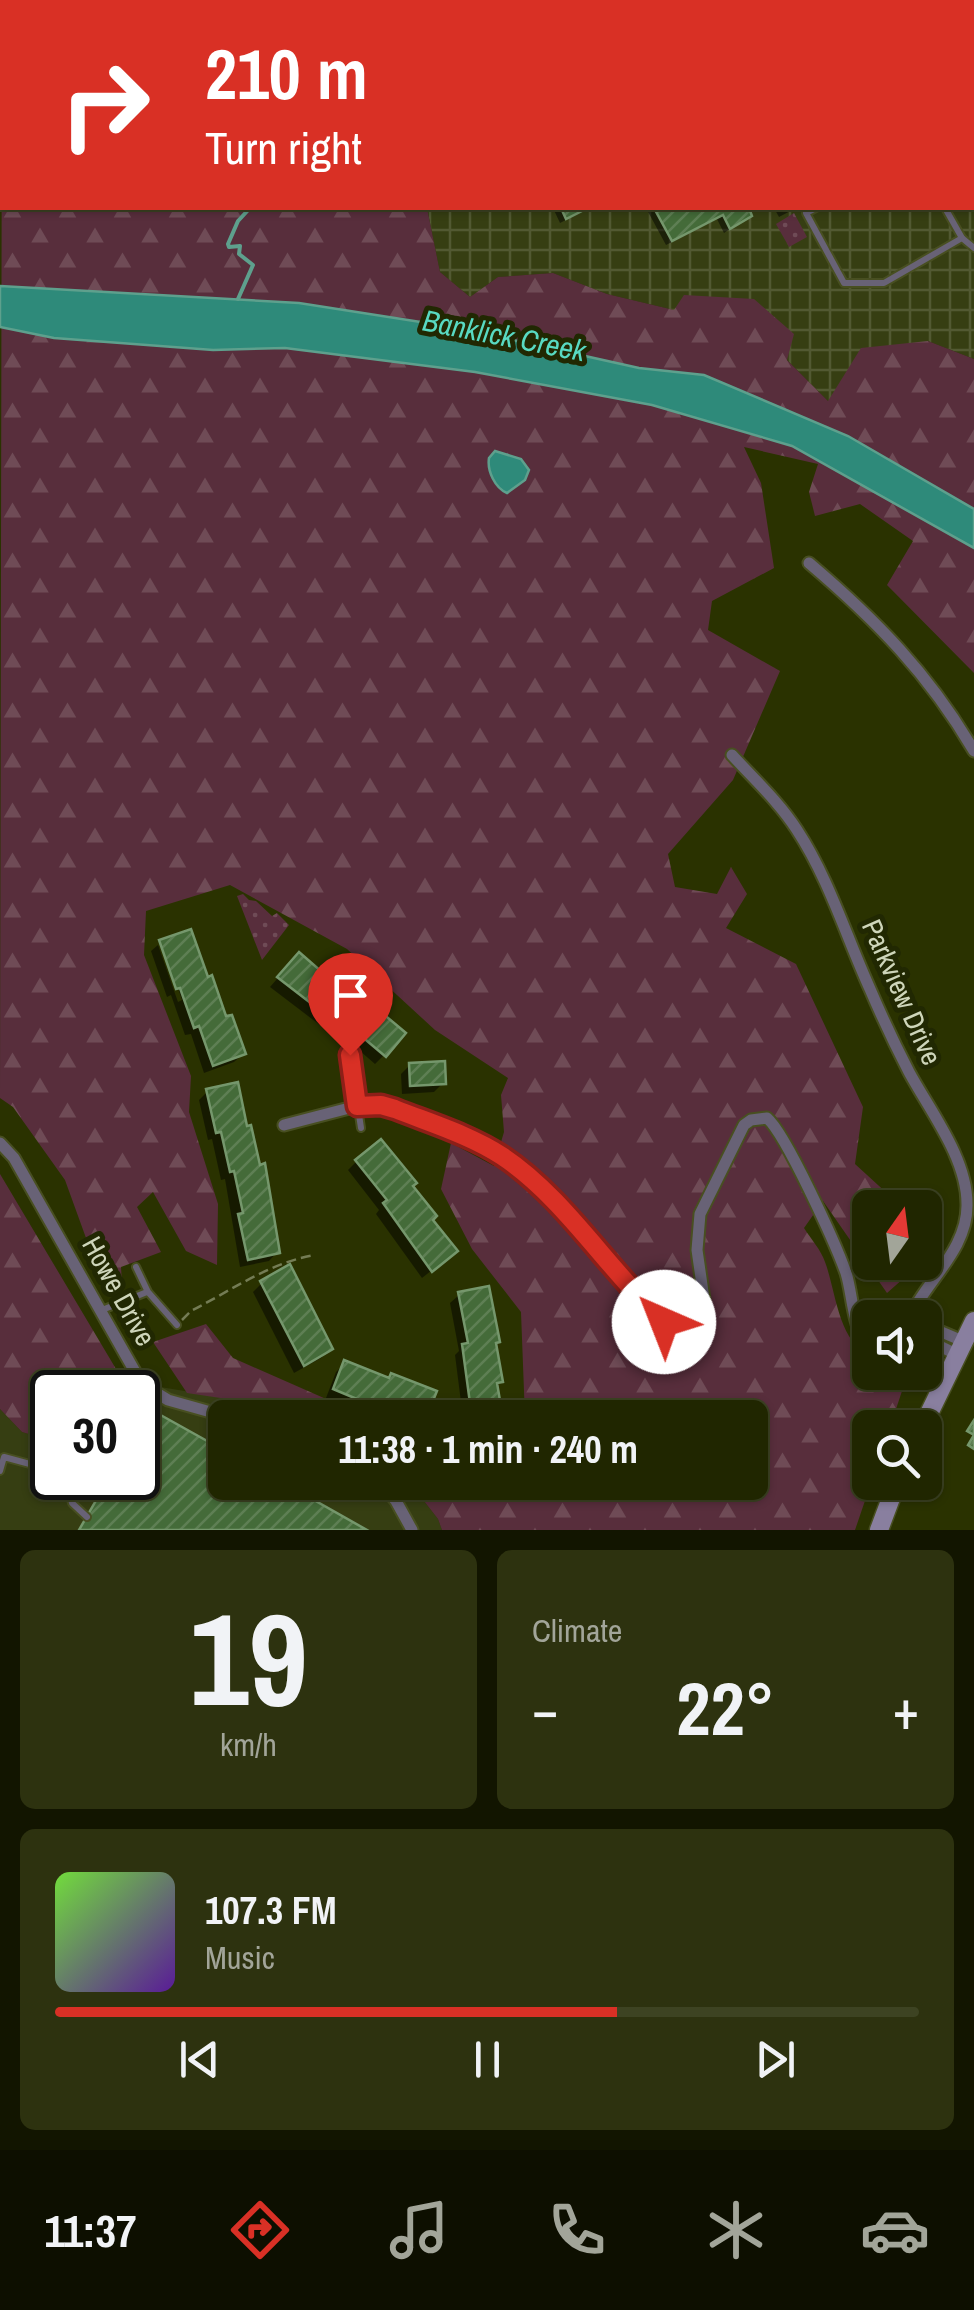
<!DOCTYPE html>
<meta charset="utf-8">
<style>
:root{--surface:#202600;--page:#2d320f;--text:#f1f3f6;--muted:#a2a599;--line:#3d4322;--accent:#d93025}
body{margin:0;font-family:"Archivo Narrow",sans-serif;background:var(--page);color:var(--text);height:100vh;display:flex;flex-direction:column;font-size:38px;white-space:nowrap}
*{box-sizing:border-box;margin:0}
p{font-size:32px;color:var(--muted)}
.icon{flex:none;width:55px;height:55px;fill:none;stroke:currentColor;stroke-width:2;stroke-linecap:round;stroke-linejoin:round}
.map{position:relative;height:1530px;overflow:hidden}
.panel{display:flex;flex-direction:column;gap:20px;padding:20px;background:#121500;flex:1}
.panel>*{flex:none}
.hud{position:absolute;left:0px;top:0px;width:975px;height:210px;box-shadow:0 2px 8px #0004,0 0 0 2px var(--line);background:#d93025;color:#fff;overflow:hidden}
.needle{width:65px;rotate:14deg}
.tools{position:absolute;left:852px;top:1190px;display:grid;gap:20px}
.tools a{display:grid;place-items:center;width:90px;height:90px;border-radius:15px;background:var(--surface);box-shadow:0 2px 8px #0004,0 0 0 2px var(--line);font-size:50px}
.speed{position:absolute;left:30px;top:1370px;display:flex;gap:20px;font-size:50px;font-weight:700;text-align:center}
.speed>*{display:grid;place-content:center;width:130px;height:130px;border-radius:50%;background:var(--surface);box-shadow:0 2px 8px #0004,0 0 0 2px var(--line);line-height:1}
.speed .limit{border:5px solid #111;border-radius:15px;background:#fff;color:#111}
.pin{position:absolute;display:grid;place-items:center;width:85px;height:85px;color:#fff;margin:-102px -42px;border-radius:50% 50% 50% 0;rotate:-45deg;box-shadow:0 0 10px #0007}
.pin .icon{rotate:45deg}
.me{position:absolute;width:110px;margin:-55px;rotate:316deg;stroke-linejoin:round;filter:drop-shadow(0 0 8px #0008)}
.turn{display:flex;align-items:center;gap:35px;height:210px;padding:0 40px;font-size:45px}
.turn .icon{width:130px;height:130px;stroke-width:2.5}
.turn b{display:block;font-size:70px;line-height:85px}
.big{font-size:75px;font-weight:800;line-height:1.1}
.panel .card{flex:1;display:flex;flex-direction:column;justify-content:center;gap:15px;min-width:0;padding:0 35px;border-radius:15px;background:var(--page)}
.panel .dial{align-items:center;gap:0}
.dial b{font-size:130px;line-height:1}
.song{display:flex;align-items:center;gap:30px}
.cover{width:120px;height:120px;border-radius:15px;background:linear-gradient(135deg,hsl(100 70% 55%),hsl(270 70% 35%))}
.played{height:10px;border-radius:5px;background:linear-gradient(90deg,var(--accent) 65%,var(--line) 65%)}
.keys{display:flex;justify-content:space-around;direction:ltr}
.heat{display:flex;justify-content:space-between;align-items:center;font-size:55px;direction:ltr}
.panel .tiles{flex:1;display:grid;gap:20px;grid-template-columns:1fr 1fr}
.card:last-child{grid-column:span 2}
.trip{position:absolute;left:208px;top:1400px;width:560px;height:100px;border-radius:15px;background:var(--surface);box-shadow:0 2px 8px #0004,0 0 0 2px var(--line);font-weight:800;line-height:100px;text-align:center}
.tabs{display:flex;height:160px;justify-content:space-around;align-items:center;background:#0d0f00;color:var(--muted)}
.tabs .icon{width:70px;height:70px}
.tabs .active{color:var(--accent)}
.tabs b{font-size:45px;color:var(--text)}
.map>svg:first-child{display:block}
</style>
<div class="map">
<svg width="974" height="1530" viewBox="0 0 974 1530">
<defs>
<pattern id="industrial-grid" width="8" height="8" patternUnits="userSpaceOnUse" patternTransform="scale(2.5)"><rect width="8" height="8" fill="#363e12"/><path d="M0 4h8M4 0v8" fill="none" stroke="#525932"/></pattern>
<pattern id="forest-firs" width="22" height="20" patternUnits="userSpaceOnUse" patternTransform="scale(2.5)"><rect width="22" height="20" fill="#582e3c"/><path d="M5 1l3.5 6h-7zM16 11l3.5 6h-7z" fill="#6f4b56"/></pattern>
<pattern id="park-dots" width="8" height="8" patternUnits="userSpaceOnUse" patternTransform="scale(2.5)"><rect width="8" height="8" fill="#582e3c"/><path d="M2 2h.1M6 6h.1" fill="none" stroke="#6f4b56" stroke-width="1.8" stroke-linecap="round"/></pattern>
<pattern id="building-hatch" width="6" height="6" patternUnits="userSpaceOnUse" patternTransform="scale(2.5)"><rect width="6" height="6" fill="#446b39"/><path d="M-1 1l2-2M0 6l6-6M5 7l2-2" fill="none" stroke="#5e7f54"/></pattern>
</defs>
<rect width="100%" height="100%" fill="#2a3200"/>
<!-- built -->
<polygon fill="#363e12" points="119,1374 142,1384 301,1410 316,1417 225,1418 225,1482 410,1483 438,1519 442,1530 0,1530 0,1409 22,1432 52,1441 52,1478 138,1478 138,1392 102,1392"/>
<!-- industrial -->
<polygon fill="url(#industrial-grid)" points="230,0 974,0 974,359 928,341 828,401 787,360 674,310 607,294 553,273 498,277 470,297 440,272 427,208 972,208 972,2"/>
<!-- forest -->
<g fill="url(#forest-firs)">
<polygon points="28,0 230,0 231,2 23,2"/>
<path d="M2 12V208H427L440 272 470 297 498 277 553 273 607 294 674 310 684 295 754 299 794 334 787 360 828 401 861 348 928 341 974 359V673L887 585 913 541 860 504 815 516 809 492 818 464 744 447 761 483 774 568 712 601 708 630 780 671 733 780 668 854 675 887 717 894 731 867 747 894 726 928 796 964 863 1107 855 1164 902 1207 870 1208V1262L921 1263 887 1293 823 1201 804 1228C811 1239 821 1250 825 1262 836 1291 838 1342 870 1355V1372L908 1373 890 1427 870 1428 871 1483 855 1530H442L438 1519 410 1483 750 1482V1418L525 1417 521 1312 472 1249 441 1189 451 1143 494 1166 504 1132 501 1095 508 1078 435 1030 347 949 230 885 146 911 144 955 191 1076 189 1112 218 1204 217 1265 186 1251 153 1192 137 1207 161 1252 121 1267 122 1284 102 1282 65 1180 13 1107 0 1098Z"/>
<polygon points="0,1174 119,1374 102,1392 52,1392 52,1441 22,1432 0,1409"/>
<polygon points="206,1324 233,1358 367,1417 316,1417 301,1410 187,1393 153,1342"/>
</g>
<!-- park -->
<g fill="url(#park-dots)">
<polygon points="794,213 807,237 789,247 776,224"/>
<polygon points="243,894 249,900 256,901 272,916 277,913 289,925 262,960 237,896"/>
</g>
<!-- water -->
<g fill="#2e8a7a" stroke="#5ea08d" stroke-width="2.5">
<polygon points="0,286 299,303 459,328 639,368 704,375 848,436 974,509 974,548 792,446 652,405 475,372 285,348 213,350 54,338 0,327"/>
<path d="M495 451 521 459 529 470 525 480 507 493C495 488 487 471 489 458Z"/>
</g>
<!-- shadow -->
<g fill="#0007">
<polygon points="553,208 589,208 560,223"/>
<polygon points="646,208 746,208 749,216 724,233 717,219 666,245"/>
<polygon points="774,208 796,208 779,217"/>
<polygon points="189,932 206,980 210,978 225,1019 230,1018 243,1054 234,1062 204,1073 191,1034 185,1035 171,995 167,997 151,951 158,945 178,1002 182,1000 163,944 159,944"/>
<polygon points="290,964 331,983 384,1055 375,1064 337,1031 333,1035 270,987"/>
<polygon points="410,1065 443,1083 434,1092 402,1094 401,1074"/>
<polygon points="208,1091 245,1129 277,1252 269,1261 240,1267 225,1179 221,1180 212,1139 208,1140 199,1100"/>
<polygon points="356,1162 410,1186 430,1220 446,1259 422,1278 376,1214 379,1210 348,1170"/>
<polygon points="262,1283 330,1349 321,1358 294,1373 253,1292"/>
<polygon points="459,1295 493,1345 500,1381 495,1387 501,1418 463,1418 455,1355 459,1351 450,1303"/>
<polygon points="345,1363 424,1418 387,1418 369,1410 366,1414 326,1398 336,1372"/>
<polygon points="148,1411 225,1454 225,1482 362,1530 79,1530 109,1478 138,1478 138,1426"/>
</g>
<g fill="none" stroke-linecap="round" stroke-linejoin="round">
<!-- stream -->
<polyline stroke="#5ea08d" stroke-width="4" points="238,299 253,265 239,254 240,246 229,247 228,244 238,221 250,208"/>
</g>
<!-- building -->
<g fill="url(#building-hatch)" stroke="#75976c" stroke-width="2.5">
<polygon points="561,208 588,208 566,219"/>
<polygon points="654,208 749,208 752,216 730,229 723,215 672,241"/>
<polygon points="191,929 208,977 212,975 226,1016 232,1015 246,1054 213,1066 199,1026 194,1028 180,988 176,989 159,940"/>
<polygon points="299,952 331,980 334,976 367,1004 369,1002 406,1033 386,1057 347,1024 343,1028 277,977"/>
<polygon points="445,1061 446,1084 410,1086 409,1063"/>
<polygon points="238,1082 247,1126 251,1125 260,1165 265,1163 280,1253 248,1260 238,1214 243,1213 234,1171 230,1172 221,1132 216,1133 206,1089"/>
<polygon points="381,1139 417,1183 413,1186 437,1216 433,1220 458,1251 432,1272 383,1203 387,1200 355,1160"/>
<polygon points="290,1264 333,1349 304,1366 260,1281"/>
<polygon points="489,1286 500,1342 496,1343 503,1382 497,1383 503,1418 472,1418 462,1344 468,1343 458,1292"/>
<polygon points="344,1360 389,1378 391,1373 437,1391 426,1418 417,1418 378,1402 376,1407 333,1389"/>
<polygon points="148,1408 225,1451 225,1482 282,1482 367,1530 79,1530 109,1478 138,1478 138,1426"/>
<polygon points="974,1420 974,1449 968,1445 974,1435 967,1431"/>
</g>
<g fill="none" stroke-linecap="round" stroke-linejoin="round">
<!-- service casing -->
<g stroke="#484f21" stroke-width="10">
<g id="service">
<polyline points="470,0 471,2"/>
<polyline points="699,0 700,2"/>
<polyline points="736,0 737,2"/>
<polyline points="776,0 777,2"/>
<polyline points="821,0 822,2"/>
<polyline points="446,2 452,0"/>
<polyline points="816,208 806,213 844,283 884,283 962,238"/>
<polyline points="945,208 962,238 974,248"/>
<polyline points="350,1055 361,1128"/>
<polyline points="136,1267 148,1292 177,1325"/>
<polyline points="102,1310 147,1292"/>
<polyline points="0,1471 4,1457 52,1470"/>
<polyline points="65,1478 72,1503 87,1517"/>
</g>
</g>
<!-- minor casing -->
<g stroke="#484f21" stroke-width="15">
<g id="minor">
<polyline points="852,2 856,0"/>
<path d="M809 563C876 620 929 674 974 751"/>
<path d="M732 755C754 779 779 802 797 830 829 879 846 936 870 989 882 1017 895 1045 909 1072 930 1111 967 1158 967 1204 968 1249 927 1280 909 1318"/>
<path d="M284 1125 357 1106 381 1105 491 1148 534 1182 642 1302 663 1323 675 1325 692 1320 701 1312 704 1299 697 1250 700 1214 744 1125 751 1120 767 1118C786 1134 836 1245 846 1273 853 1295 852 1330 870 1346"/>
<polyline points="0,1143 14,1158 142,1384 168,1400 232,1418"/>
<polyline points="925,1325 965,1342"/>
<polyline points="925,1339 958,1355"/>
<polyline points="380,1482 396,1501 412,1530"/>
</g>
</g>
<!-- secondary casing -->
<g stroke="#484f21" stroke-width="21">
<g id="secondary">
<polyline points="972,10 974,13"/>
<polyline points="922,1428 974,1321"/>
<polyline points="879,1530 897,1482"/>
</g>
</g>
<!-- path -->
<path stroke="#747c54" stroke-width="2.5" stroke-dasharray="10 5" stroke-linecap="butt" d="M182 1320 191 1311C230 1291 271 1262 315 1255"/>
<!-- service -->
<use href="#service" stroke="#686276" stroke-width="6"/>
<!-- minor -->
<use href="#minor" stroke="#686276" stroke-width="11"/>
<!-- secondary -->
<use href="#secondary" stroke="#897f9f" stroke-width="18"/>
<!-- rail casing -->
<g stroke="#929a76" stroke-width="8">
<g id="rail">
<polyline points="129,2 133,0"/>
<polyline points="155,2 159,0"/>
<polyline points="0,86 2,85"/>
</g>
</g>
<!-- rail -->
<use href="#rail" stroke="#212802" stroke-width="4" stroke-dasharray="11" stroke-linecap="butt"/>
</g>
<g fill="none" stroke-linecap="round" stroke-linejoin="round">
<!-- route casing -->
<g stroke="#8d1f18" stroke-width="25">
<path id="route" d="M350 1055 357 1106 381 1105 395 1109C430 1123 470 1135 502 1156 564 1197 609 1271 664 1322"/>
</g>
<!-- route -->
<use href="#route" stroke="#d93025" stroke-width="18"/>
</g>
<g text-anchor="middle" stroke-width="10" stroke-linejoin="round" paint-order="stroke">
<!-- street labels -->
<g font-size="28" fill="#ced5ba" stroke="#212802">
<text transform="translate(902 992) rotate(66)" y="10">Parkview Drive</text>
<text transform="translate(119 1291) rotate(61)" y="10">Howe Drive</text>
</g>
<!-- water labels -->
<g font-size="30" font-style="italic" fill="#58dac2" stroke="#212802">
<text transform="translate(504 336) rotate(11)" y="10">Banklick Creek</text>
</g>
</g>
</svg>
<div class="tools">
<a><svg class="needle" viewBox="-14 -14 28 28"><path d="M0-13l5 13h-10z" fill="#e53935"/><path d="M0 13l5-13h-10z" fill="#a2a599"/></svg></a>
<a><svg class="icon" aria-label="sound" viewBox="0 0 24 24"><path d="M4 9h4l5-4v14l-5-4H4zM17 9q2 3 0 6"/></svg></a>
<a><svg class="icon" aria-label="search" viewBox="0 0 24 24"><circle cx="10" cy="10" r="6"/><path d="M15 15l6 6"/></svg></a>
</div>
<div class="speed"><div class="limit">30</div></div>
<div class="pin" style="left:350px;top:1055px;background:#d93025"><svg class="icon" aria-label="arrive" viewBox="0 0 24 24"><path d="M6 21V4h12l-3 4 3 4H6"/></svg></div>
<svg class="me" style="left:664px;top:1322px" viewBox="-20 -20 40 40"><circle r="19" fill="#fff"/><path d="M0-13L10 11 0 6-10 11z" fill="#d93025"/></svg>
<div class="trip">11:38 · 1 min · 240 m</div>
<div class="hud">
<div class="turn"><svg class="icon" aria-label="right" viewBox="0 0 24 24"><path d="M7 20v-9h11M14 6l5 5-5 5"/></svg><div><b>210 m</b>Turn right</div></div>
</div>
</div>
<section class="panel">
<div class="tiles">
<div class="card dial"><b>19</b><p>km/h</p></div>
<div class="card"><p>Climate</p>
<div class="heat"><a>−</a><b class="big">22°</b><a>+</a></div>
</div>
<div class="card">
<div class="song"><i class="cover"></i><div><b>107.3 FM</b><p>Music</p></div></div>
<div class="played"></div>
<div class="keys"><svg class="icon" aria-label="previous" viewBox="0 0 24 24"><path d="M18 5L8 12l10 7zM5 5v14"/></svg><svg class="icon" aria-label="pause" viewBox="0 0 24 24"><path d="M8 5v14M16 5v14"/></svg><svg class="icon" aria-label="next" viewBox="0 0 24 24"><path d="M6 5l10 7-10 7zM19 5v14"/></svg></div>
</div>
</div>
</section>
<nav class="tabs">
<b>11:37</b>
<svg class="icon active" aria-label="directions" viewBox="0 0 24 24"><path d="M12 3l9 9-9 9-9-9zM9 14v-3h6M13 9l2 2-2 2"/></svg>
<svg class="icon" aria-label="music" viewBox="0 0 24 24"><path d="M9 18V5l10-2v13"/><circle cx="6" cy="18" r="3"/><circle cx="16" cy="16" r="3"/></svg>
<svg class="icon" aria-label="phone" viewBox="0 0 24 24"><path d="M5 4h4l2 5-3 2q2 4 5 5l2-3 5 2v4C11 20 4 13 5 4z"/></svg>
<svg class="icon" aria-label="climate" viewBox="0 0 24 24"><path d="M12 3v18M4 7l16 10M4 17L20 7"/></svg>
<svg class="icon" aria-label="car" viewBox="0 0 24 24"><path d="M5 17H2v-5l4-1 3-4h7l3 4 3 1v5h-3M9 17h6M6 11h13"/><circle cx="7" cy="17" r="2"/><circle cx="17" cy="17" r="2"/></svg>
</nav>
